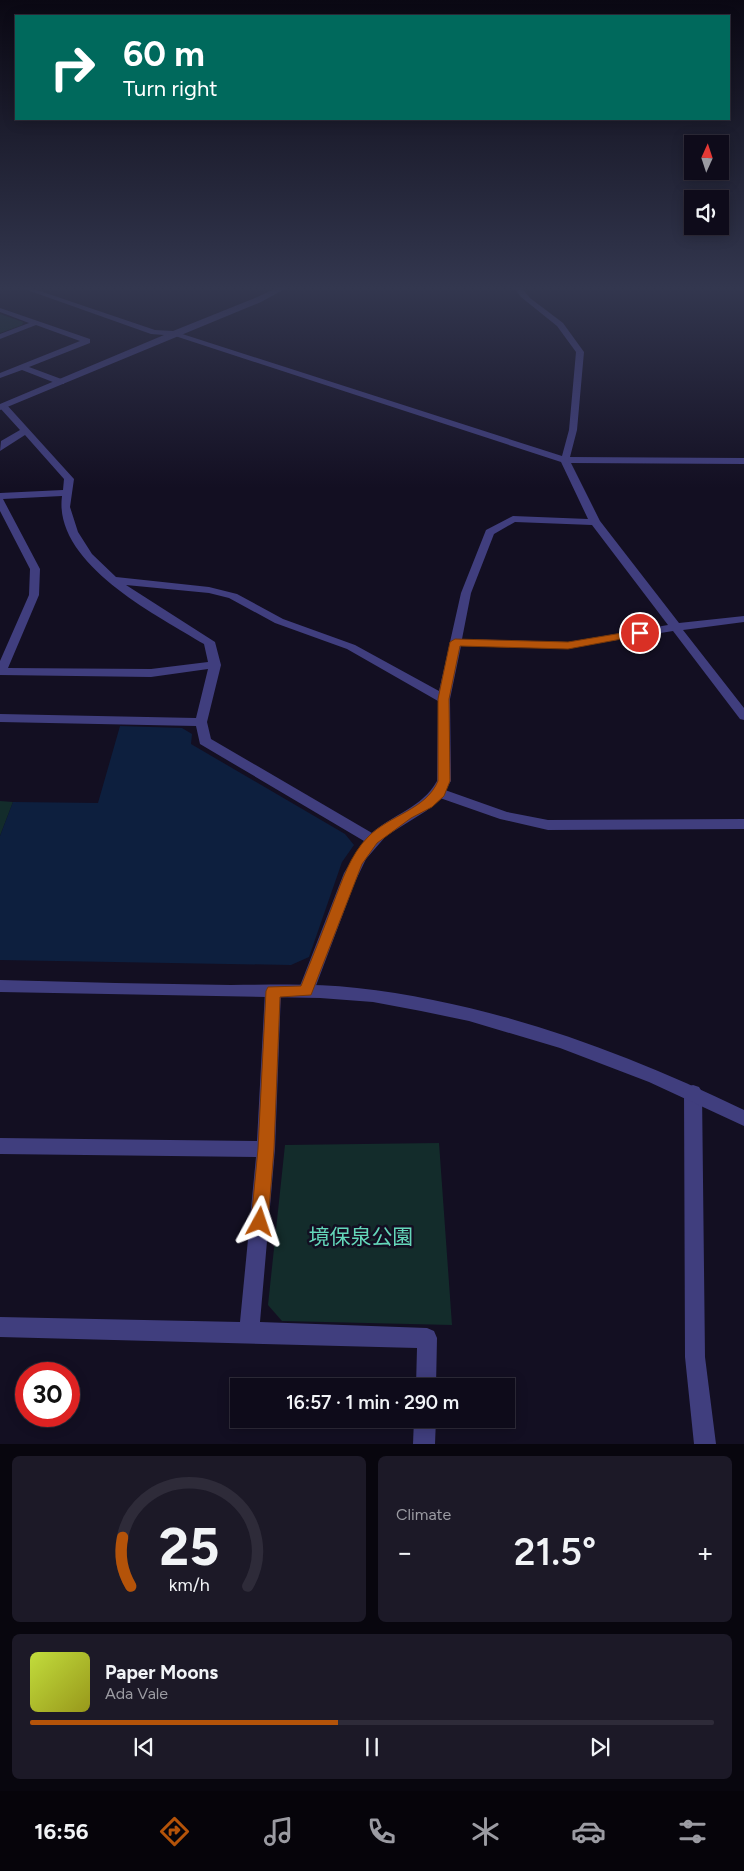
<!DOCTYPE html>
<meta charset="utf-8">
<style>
:root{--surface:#0e0b1a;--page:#1c1927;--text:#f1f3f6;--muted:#9b9ba2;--line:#2e2b39;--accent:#b45309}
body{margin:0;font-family:Figtree,"Noto Sans JP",sans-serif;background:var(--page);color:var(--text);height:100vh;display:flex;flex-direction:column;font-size:19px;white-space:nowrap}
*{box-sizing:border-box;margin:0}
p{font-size:16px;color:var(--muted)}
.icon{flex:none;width:28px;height:28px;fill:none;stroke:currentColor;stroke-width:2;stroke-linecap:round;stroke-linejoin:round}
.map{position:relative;height:1444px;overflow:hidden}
.panel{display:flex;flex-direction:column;gap:12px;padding:12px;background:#08060e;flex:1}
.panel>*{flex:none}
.top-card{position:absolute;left:15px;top:15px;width:715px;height:105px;border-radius:0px;box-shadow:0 2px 12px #0003,0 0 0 1px var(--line);background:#00695c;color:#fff;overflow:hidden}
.needle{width:32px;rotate:3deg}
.buttons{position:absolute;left:684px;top:135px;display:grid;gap:10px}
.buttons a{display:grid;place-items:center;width:45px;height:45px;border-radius:0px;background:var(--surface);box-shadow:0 2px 12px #0003,0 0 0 1px var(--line);font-size:25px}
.speed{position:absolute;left:15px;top:1362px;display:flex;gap:10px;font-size:25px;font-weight:700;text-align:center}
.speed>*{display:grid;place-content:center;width:65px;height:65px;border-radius:50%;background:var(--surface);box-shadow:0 2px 12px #0003,0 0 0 1px var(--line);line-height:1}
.speed .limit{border:8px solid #d22;background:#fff;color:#111}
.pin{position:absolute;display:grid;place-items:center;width:42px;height:42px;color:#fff;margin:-21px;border:2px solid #fff;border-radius:50%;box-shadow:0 1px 5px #0007}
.me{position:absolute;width:55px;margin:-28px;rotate:5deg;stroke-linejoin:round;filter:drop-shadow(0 0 4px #0008)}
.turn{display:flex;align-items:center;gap:18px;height:105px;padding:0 25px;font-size:22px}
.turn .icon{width:65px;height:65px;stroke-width:2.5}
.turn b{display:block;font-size:35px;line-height:42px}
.big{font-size:38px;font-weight:600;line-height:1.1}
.panel .widget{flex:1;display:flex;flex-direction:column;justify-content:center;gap:8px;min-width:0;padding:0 18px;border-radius:8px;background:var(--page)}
.panel .dial{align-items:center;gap:0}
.dial svg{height:130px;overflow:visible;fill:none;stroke:var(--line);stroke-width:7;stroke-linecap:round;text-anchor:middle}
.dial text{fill:var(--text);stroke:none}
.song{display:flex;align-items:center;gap:15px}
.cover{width:60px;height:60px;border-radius:8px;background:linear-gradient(135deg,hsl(70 70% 55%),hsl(60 70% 35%))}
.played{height:5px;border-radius:2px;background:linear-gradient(90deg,var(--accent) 45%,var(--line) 45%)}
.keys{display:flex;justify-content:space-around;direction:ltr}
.heat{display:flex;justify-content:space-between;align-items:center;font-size:28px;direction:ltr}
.panel .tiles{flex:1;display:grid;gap:12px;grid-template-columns:1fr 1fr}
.widget:last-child{grid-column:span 2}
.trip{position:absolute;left:230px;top:1378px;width:285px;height:50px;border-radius:0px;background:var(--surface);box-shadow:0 2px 12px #0003,0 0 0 1px var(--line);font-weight:600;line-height:50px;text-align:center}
.tabs{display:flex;height:80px;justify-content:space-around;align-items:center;background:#06040a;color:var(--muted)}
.tabs .icon{width:35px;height:35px}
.tabs .current{color:var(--accent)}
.tabs b{font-size:22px;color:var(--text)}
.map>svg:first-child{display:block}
</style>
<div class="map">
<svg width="744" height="1444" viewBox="0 0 744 1444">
<rect width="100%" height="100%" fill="#130f22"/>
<!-- green -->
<g fill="#132c2b">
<polygon points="0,314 23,322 22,325 0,333"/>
<polygon points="0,801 13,802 0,836"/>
<polygon points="439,1143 452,1325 282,1321 268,1305 285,1145"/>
</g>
<!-- water -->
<polygon fill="#0d1f3e" points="120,726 182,728 192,734 191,744 345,834 354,845 342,862 309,957 291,965 0,960 0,836 13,802 98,803"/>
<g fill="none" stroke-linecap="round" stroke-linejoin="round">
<!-- minor -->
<g fill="#403e7e" fill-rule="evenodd">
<path d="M513 286H520L530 298 563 323 584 352 577 430 570 457 744 458V464L571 463 600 521 679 623 744 616V622L683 630 744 708V720L740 719 673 631 568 648 461 646 450 699 451 781 445 790 507 812 548 820 744 819V829L548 830 500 819 440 798 426 811 386 836 366 859 355 882 314 991 312 995 306 997 300 995 298 991 344 873 364 841 200 744 196 726 0 722V714L196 718 208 669 151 677 0 675V661L29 595 30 569 0 511V493L63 490 64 479 25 435 0 451 1 441 20 430 0 408V404H6L74 479 70 507 78 532 92 554 116 577 209 587 237 594 283 619 355 645 439 691 461 593 486 530 513 516 588 519 561 462 169 334 176 332 562 456 569 430 576 352 557 326 521 297ZM62 496C53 563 156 615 204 644L208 662 151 669 8 668 39 595 40 569 3 499ZM515 522 592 525 668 625 568 642 462 639 471 593 494 534ZM126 585 209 593 229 598 275 623 347 649 438 701 437 781C422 808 393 814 372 833L211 739 207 722 221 665 215 642Z"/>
<polygon points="0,308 90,339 90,343 29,367 64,380 64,384 58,384 22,370 0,378 0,373 80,341 36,325 0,339 0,334 29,323 0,312"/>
<polygon points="273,985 279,987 281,991 275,1149 260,1322 427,1328 434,1331 437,1338 436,1386 416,1386 417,1348 0,1337 0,1317 240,1322 256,1157 0,1154 0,1138 257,1141 265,991 267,987"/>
<polygon points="693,1085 699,1087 702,1092 705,1357 716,1444 694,1444 685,1357 684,1092 687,1087"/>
<polygon points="414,1419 436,1419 435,1444 413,1444"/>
</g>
<!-- tertiary -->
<g fill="#403e7e" fill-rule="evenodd">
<polygon points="16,286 25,286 155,330 173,331 255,298 281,286 290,286 261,302 0,410 0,404 164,335 151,334"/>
<path d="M0 980C77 982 154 984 231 985 273 985 315 983 357 988 492 1003 622 1051 744 1110V1126L649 1082 560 1048 469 1021 421 1011 373 1002 320 998 0 992Z"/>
</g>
</g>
<!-- sky -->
<linearGradient id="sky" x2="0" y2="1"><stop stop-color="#0a0813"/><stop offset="0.59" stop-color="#33374f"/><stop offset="1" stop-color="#33374f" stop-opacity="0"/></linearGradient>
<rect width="744" height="488" fill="url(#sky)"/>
<!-- route -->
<path fill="#b45309" stroke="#753606" d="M640 630 645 633 643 635 568 649 460 646 449 699 450 781 444 796 432 807 411 818 377 843 362 864 311 995 280 997 274 1149 268 1222 266 1228 260 1230 253 1228 251 1222 258 1149 266 991 268 987 301 986C312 958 323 931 333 904 342 881 350 855 368 837 389 815 426 810 438 781V699L450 642 455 639 568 642Z"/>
<g text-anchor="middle" stroke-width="5" stroke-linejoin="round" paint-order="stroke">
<!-- near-park labels -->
<g font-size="21" fill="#64d7ba" stroke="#130f22">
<text x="361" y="1244">境保泉公園</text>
</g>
</g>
</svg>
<div class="buttons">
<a><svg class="needle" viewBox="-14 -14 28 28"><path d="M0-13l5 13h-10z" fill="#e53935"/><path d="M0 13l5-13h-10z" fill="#9b9ba2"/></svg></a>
<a><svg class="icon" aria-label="sound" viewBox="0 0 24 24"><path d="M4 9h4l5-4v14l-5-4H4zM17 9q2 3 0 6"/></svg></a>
</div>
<div class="speed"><div class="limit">30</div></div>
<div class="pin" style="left:640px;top:633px;background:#d93025"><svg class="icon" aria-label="arrive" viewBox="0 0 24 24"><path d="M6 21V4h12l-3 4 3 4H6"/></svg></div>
<svg class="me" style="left:260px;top:1222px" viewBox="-20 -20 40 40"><path d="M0-17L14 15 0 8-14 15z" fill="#b45309" stroke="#fff" stroke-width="4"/></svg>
<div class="trip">16:57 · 1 min · 290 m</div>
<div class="top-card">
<div class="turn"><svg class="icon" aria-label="right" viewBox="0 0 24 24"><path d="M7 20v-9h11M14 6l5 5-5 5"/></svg><div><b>60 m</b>Turn right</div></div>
</div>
</div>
<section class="panel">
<div class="tiles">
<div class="widget dial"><svg viewBox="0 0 100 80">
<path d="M14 69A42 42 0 1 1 86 69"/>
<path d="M14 69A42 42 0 0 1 9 39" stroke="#b45309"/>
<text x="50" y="56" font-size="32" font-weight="700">25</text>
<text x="50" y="72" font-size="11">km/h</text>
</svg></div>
<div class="widget"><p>Climate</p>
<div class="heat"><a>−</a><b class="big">21.5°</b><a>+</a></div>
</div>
<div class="widget">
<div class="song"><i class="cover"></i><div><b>Paper Moons</b><p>Ada Vale</p></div></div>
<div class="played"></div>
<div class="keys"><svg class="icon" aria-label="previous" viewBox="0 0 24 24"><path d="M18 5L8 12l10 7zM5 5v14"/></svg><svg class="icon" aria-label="pause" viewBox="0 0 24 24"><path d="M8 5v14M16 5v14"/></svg><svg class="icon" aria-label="next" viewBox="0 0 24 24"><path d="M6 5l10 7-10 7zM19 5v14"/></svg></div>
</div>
</div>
</section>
<nav class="tabs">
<b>16:56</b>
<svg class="icon current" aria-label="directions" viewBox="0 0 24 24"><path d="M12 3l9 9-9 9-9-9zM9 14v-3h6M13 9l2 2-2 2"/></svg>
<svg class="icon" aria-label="music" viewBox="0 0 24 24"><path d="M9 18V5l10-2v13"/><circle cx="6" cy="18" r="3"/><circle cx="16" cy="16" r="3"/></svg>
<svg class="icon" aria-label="phone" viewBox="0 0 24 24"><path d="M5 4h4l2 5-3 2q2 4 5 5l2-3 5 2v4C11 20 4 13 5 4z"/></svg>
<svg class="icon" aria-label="climate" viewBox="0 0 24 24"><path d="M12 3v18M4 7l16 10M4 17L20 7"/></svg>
<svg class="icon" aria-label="car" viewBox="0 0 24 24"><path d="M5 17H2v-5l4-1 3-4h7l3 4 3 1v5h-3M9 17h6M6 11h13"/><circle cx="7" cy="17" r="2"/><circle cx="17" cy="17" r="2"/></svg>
<svg class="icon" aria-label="filters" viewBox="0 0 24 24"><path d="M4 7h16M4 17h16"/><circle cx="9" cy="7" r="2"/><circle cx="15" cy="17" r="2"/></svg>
</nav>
